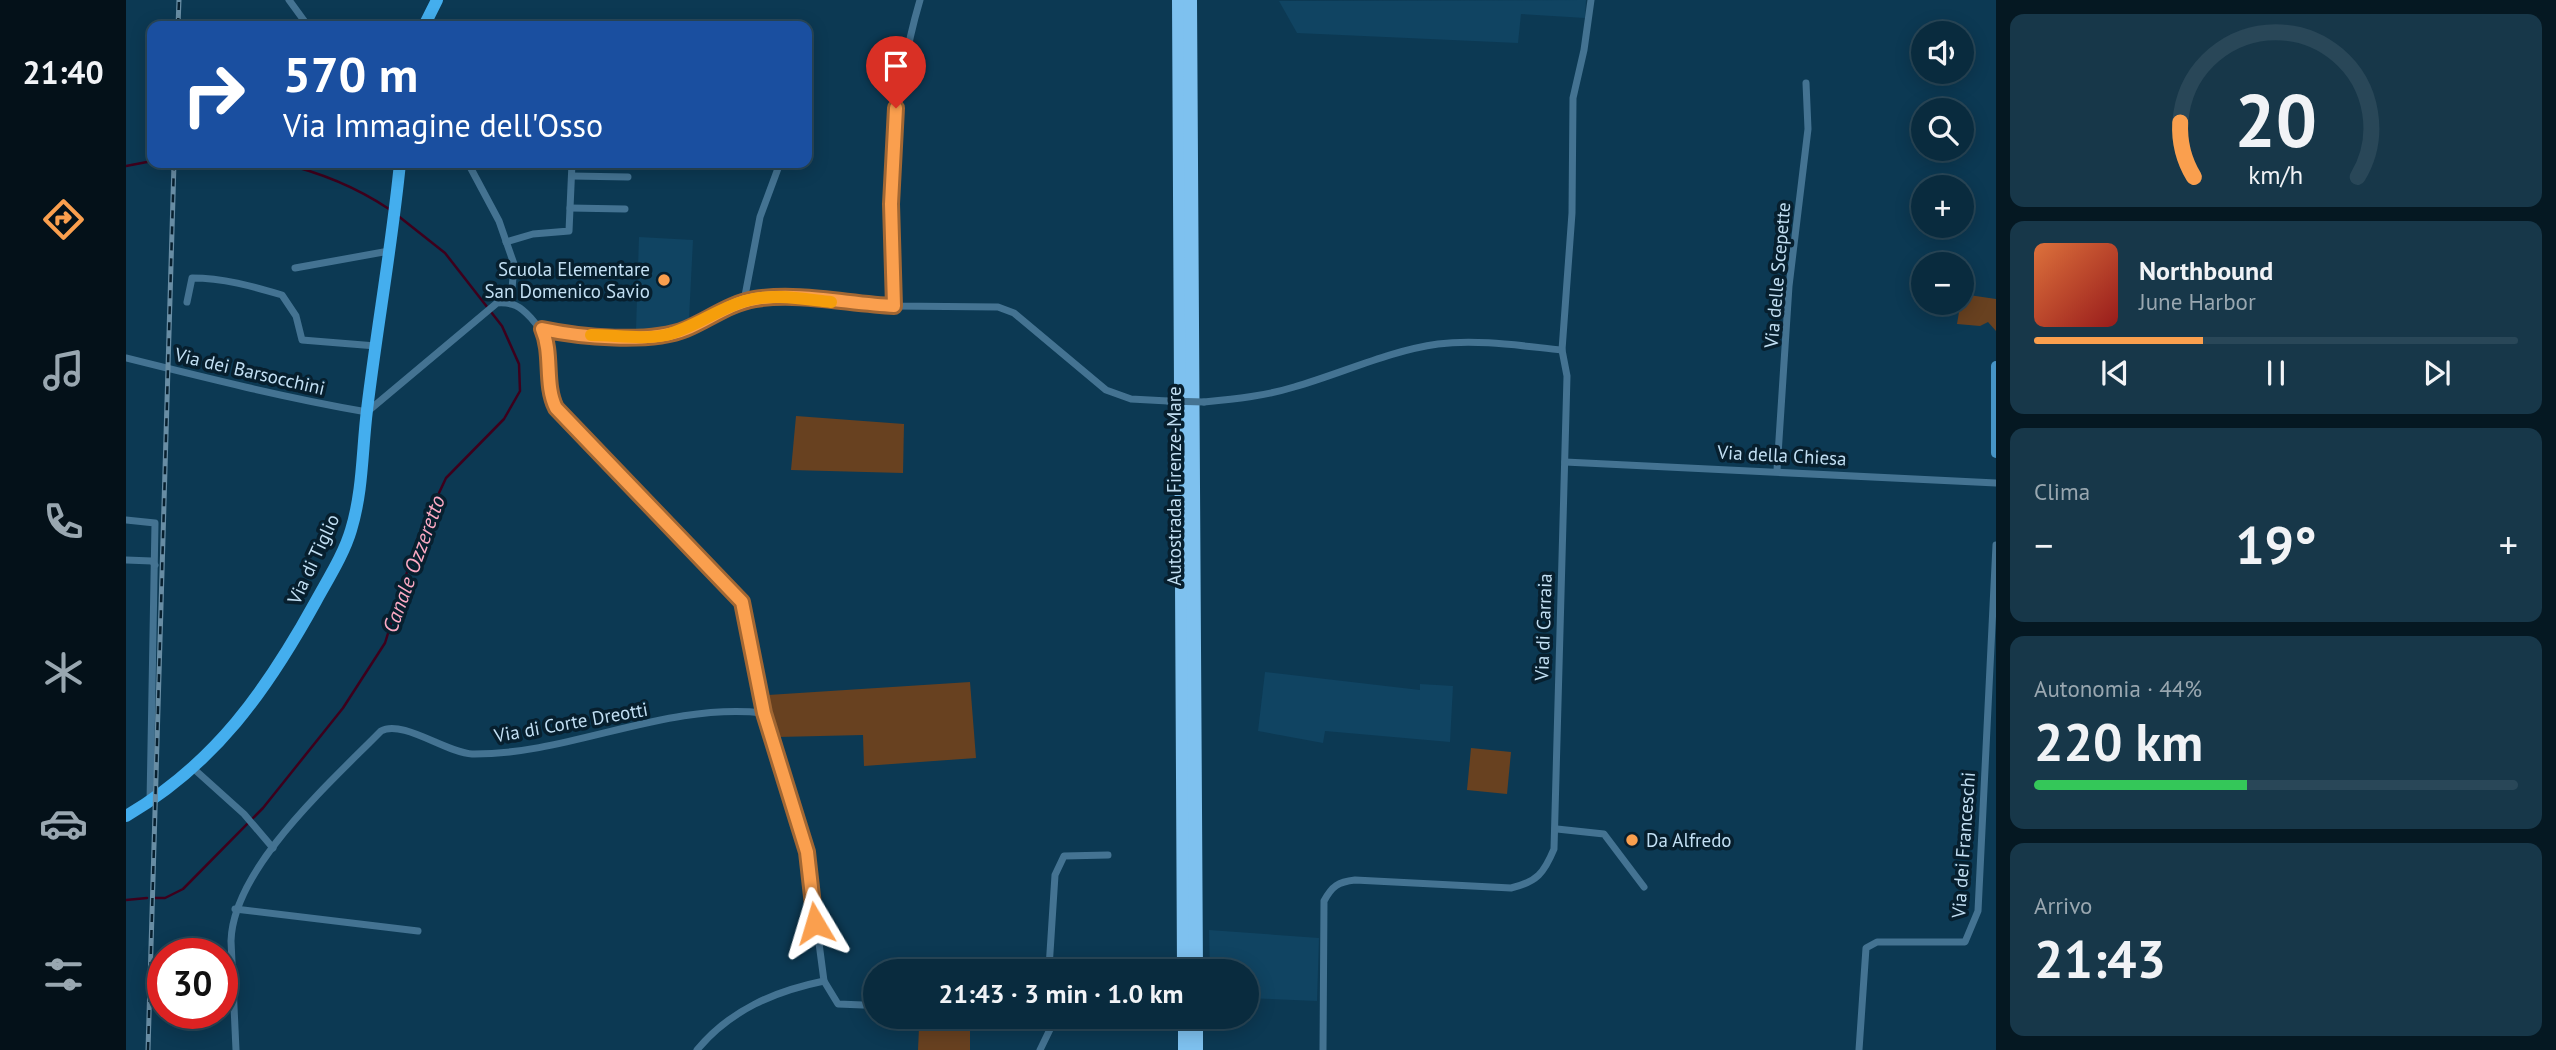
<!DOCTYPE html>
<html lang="it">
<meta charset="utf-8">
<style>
:root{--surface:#092b3e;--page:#173749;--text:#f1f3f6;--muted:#99a7b0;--line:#294758;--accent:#fa9f4e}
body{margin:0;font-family:"PT Sans",sans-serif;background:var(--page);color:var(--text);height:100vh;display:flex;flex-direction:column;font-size:26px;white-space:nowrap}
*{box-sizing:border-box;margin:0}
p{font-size:23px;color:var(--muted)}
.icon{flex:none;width:38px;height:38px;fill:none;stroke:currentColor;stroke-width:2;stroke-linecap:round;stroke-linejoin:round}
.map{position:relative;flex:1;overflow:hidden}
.panel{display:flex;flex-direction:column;gap:14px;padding:14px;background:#051822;width:560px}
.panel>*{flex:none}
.hud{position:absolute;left:21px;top:21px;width:665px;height:147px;border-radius:14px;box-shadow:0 4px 18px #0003,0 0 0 2px var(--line);background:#1a4fa0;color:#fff;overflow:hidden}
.controls{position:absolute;left:1785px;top:21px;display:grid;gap:14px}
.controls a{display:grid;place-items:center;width:63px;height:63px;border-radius:50%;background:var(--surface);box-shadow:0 4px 18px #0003,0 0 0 2px var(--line);font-size:35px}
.speed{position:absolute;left:21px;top:938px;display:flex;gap:14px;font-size:35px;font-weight:700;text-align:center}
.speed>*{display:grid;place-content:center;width:91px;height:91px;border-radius:50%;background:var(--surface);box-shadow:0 4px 18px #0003,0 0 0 2px var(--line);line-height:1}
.speed .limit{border:10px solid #d22;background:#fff;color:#111}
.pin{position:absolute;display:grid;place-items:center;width:60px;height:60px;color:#fff;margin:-72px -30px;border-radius:50% 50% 50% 0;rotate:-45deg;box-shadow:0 0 7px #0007}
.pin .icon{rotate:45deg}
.me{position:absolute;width:77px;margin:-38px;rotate:353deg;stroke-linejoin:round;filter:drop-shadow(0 0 5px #0008)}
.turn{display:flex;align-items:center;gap:24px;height:147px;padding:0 21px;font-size:32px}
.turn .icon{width:91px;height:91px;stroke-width:2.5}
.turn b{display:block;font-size:49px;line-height:60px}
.big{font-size:52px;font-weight:700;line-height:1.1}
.panel .tile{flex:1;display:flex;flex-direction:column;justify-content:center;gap:10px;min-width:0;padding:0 24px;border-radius:14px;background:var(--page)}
.panel .dial{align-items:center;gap:0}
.dial svg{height:182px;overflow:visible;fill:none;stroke:var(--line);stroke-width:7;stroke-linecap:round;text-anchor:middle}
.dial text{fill:var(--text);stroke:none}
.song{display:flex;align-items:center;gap:21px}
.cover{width:84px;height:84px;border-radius:10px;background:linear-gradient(135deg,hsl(20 70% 55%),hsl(0 70% 35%))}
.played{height:7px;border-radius:4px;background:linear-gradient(90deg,var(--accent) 35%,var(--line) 35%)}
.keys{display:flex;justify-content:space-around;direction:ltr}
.heat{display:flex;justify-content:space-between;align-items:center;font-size:38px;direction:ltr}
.charge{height:10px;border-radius:5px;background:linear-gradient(90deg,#34c759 44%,var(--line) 0)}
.trip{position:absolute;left:737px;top:959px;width:396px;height:70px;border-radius:35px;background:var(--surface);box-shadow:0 4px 18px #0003,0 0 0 2px var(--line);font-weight:700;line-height:70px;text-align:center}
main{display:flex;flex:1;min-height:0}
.tab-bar{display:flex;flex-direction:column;width:126px;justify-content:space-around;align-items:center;background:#041119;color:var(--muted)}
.tab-bar .icon{width:49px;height:49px}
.tab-bar .selected{color:var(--accent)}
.tab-bar b{font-size:32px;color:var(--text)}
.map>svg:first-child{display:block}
</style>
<main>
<nav class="tab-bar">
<b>21:40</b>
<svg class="icon selected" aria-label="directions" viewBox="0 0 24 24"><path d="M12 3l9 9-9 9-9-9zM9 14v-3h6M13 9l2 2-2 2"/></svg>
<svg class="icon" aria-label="music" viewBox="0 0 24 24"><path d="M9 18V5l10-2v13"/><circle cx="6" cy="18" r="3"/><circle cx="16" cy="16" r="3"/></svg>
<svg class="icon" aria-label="phone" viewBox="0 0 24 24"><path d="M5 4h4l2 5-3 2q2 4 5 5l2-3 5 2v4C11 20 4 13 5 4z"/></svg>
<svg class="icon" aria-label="climate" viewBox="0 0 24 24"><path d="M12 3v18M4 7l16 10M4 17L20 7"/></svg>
<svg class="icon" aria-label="car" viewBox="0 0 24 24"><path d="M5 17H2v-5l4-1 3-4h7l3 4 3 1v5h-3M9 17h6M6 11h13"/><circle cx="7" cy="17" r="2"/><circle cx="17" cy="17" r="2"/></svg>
<svg class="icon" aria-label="filters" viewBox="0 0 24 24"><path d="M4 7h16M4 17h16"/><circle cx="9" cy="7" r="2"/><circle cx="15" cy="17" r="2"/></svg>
</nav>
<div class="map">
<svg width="1870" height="1050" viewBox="0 0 1870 1050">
<rect width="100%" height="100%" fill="#0c3953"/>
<!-- built -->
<g fill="#104462">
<polygon points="1460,0 1459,18 1395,14 1392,43 1171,33 1153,1"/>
<polygon points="513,237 567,240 563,319 538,327 510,330"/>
<polygon points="1139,672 1294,690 1294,684 1327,686 1324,742 1199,731 1197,743 1132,731"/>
<polygon points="1083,930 1193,938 1191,1001 1120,998 1120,971 1084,971"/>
</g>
<!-- green -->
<g fill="#684120">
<polygon points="1836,294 1870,299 1870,331 1862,322 1854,326 1831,324"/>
<polygon points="670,416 778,424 777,473 665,470"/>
<polygon points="844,682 850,758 738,766 737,735 652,737 642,695"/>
<polygon points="1345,748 1385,752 1381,794 1341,790"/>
<polygon points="793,1028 844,1030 844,1050 792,1050"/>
</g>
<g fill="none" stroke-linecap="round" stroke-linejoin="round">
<!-- stream -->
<g stroke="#3d001c" stroke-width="2.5">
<path d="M154 163C193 172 230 187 263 209"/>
<polyline points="0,166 26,161"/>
<polyline points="28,898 39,898 57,889 137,808 217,708 259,643 291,540 320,478 378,419 394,391 393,364 376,326 319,253 271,215"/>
<polyline points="0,900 21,898"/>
</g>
<!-- street -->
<g stroke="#447392" stroke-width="7">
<polyline points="163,0 182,26"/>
<polyline points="342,163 373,221 388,264 385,302"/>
<polyline points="446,176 502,177"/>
<polyline points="444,208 499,209"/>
<polyline points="380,242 407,234 443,231 446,163"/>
<polyline points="169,268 263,251"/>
<polyline points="618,301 634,217 654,163"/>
<path d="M61 302 66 278C97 278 126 286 156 295L170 316 176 340 250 346"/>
<path d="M768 306C765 199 763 105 794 0"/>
<polyline points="416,329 438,334 535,336 559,329 618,301 648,297 768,306 872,307 888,313 980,390 1005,399 1042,401"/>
<path d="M0 358C80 378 160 398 241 412L371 303C387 302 394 306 405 318 433 348 413 378 430 408L616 602 637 713 681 852 698 981 712 1004 737 1005 749 1001"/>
<path d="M1078 402C1109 399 1139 396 1168 387 1217 373 1262 351 1312 344 1352 339 1396 346 1436 350"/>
<polyline points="1439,462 1870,483"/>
<polyline points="1651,470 1663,286 1682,129 1680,83"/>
<polyline points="0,520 29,523 24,802"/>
<polyline points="0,560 26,561 29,565"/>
<polyline points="68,769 118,814 147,848"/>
<polyline points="1431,829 1478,834 1518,887"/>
<polyline points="109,909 292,931"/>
<polyline points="923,968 929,875 938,856 982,855"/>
<polyline points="817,971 915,967 927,971"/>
<path d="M110 1050 105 941C107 868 205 782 255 731 276 719 321 753 346 754 444 755 539 702 637 713"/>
<path d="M571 1050C604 1010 649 991 698 981"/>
<polyline points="914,1050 930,1017"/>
<path d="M1197 1050 1198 901C1206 886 1212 882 1229 880L1385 888C1411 882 1418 873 1428 849L1441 376 1436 350 1446 213 1447 98 1458 50 1465 0"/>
<polyline points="1733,1050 1740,948 1751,942 1839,942 1852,911 1870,545"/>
</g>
<!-- secondary -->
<polyline stroke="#4694c6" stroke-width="10" points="1870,366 1870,453"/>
<!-- primary -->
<g stroke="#44aeee" stroke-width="12">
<polyline points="298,26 311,0"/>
<path d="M0 816C89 764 141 690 190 601 202 579 218 554 225 530 237 491 236 450 241 410 251 327 266 245 274 163"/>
</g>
<!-- highway -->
<g stroke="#7ec1ef" stroke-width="14">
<polyline points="1053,0 1058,971"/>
<polyline points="1064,0 1070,971"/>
<polyline points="1059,1017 1059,1050"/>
<polyline points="1070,1017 1070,1050"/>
</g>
<!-- rail casing -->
<g stroke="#688da4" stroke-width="5">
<g id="rail">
<polyline points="52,26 53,0"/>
<polyline points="22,1050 48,163"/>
</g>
</g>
<!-- rail -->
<use href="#rail" stroke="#071f2e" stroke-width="2.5" stroke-dasharray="8" stroke-linecap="butt"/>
<!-- street-bridge -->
<polyline stroke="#447392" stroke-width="7" points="1042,401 1078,402"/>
</g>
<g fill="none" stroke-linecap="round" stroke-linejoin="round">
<!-- route casing -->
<g stroke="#a26733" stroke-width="18">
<path id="route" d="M689 923 681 852 638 713 616 602 430 408C418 384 427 354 416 329 453 337 524 344 560 329 582 320 604 303 629 299 673 292 723 304 768 306L765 204 770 108"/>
</g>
<!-- route -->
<use href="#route" stroke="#fa9f4e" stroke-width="12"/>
<!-- slow -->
<path stroke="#f59e0b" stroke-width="12" d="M465 335C489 335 516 340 540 335 568 328 591 309 619 301 646 293 677 299 705 302"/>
</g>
<!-- markers -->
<g fill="#fa9f4e" stroke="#071f2e" stroke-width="2.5">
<circle cx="538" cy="280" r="7"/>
<circle cx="1506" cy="840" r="7"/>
</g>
<g text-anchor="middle" stroke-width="7" stroke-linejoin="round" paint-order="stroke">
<!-- poi labels -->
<g font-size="19" fill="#c2dff3" stroke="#071f2e" text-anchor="end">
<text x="524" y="276">Scuola Elementare<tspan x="524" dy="22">San Domenico Savio</tspan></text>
<text x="1520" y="847" text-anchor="start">Da Alfredo</text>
</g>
<!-- street labels -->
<g font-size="19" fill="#c2dff3" stroke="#071f2e">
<text transform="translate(1651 275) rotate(-85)" y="7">Via delle Scepette</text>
<text transform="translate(124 371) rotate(13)" y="7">Via dei Barsocchini</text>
<text transform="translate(1656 455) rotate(3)" y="7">Via della Chiesa</text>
<text transform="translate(1048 486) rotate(-90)" y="7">Autostrada Firenze-Mare</text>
<text transform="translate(187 559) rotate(-65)" y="7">Via di Tiglio</text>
<text transform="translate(1417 627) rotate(-88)" y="7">Via di Carraia</text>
<text transform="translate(445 722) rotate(-10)" y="7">Via di Corte Dreotti</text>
<text transform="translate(1837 845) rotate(-86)" y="7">Via dei Franceschi</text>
</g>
<!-- water labels -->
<g font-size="21" font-style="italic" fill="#fdaac4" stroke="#071f2e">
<text transform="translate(288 564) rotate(-70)" y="7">Canale Ozzeretto</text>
</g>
</g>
</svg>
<div class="controls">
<a><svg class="icon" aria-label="sound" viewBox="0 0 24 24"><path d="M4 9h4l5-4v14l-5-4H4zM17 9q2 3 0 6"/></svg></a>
<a><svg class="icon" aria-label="search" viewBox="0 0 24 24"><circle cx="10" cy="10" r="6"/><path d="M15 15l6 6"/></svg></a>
<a>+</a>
<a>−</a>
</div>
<div class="speed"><div class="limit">30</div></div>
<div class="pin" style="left:770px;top:108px;background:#d93025"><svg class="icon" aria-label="arrive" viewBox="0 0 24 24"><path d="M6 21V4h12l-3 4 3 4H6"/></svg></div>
<svg class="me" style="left:689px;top:923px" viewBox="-20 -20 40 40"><path d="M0-17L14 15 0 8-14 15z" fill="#fa9f4e" stroke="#fff" stroke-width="4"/></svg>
<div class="trip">21:43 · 3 min · 1.0 km</div>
<div class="hud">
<div class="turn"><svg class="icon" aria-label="right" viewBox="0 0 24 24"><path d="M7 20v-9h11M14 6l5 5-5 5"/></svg><div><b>570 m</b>Via Immagine dell'Osso</div></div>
</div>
</div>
<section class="panel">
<div class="tile dial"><svg viewBox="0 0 100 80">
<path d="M14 69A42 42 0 1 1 86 69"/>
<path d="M14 69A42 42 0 0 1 8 45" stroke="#fa9f4e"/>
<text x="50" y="56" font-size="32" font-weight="700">20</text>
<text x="50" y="72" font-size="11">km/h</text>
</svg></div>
<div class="tile">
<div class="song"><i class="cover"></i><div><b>Northbound</b><p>June Harbor</p></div></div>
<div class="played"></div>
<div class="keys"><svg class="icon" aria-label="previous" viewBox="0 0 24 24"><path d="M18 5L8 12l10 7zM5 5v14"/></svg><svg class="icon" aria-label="pause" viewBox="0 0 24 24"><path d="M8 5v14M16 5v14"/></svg><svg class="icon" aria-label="next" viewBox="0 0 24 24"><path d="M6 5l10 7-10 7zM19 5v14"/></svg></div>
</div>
<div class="tile"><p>Clima</p>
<div class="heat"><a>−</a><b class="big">19°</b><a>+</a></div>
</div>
<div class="tile"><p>Autonomia · 44%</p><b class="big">220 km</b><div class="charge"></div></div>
<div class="tile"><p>Arrivo</p><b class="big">21:43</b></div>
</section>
</main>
